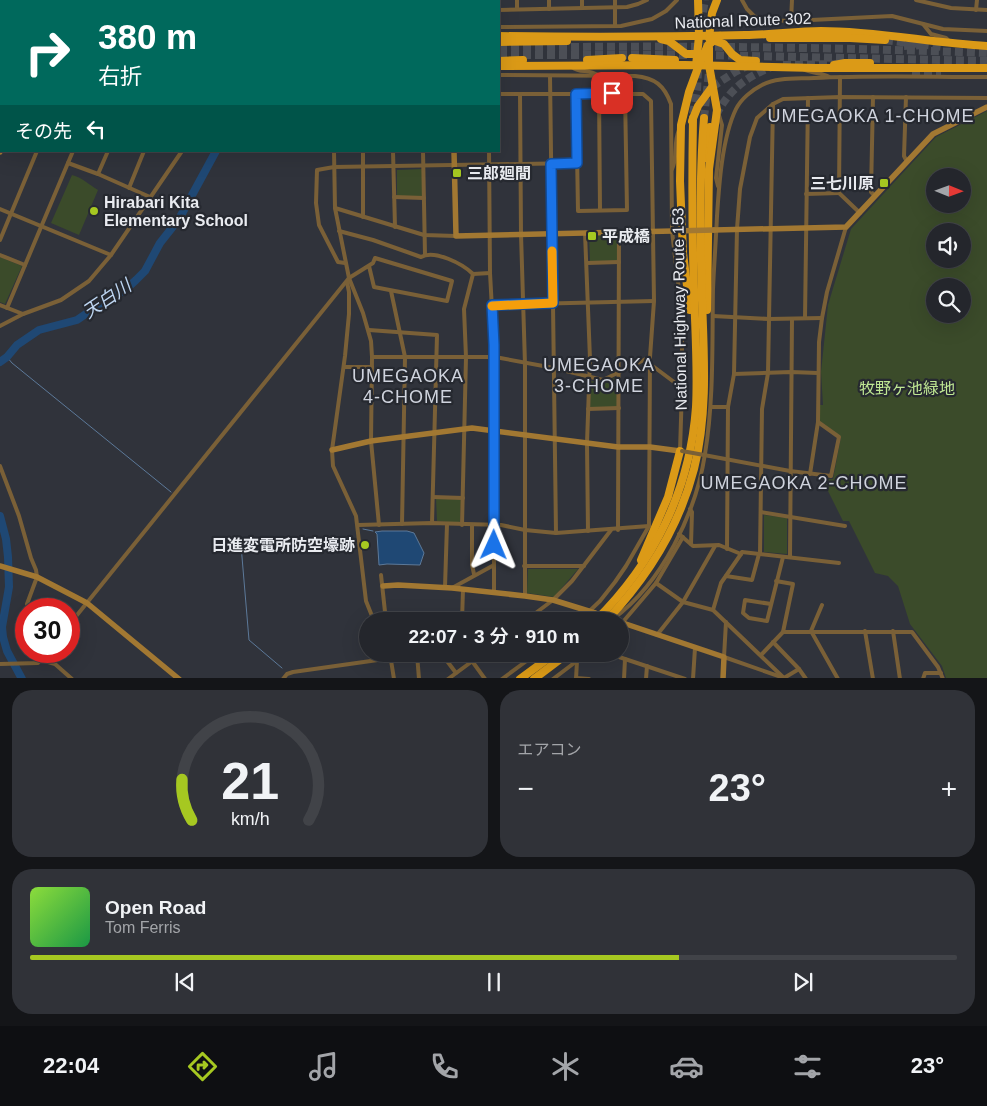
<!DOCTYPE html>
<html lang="ja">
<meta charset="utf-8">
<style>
:root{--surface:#24262c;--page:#303238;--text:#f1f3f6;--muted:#a3a5a9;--line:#414348;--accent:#a6c821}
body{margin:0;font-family:Helvetica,"Noto Sans JP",sans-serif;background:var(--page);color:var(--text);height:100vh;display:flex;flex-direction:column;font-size:19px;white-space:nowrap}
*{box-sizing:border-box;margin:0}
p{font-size:16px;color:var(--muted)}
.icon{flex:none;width:28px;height:28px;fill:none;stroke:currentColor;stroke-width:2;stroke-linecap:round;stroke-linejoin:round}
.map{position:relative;height:678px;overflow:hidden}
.sheet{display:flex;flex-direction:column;gap:12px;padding:12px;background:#141518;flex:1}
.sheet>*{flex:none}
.top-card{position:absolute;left:0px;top:0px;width:500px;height:152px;box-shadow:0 5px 20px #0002,0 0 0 1px var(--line);background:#00695c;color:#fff;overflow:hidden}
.needle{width:32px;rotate:91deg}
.buttons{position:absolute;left:926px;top:168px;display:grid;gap:10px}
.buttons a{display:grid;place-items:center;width:45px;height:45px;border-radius:50%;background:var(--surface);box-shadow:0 5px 20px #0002,0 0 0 1px var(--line);font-size:25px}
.speed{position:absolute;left:15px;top:598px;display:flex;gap:10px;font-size:25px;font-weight:700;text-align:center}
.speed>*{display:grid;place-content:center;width:65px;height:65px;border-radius:50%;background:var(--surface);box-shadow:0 5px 20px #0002,0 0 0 1px var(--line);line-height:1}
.speed .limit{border:8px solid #d22;background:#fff;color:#111}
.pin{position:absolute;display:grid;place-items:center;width:42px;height:42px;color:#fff;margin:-21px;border-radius:10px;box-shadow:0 2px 8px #0006}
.me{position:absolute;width:55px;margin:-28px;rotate:1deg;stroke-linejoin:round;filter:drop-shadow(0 0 4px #0008)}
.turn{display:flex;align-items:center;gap:18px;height:105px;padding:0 15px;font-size:22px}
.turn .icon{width:65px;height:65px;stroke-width:2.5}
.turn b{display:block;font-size:35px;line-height:42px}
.then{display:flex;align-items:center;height:48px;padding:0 15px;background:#0003;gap:10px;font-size:19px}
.big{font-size:38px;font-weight:600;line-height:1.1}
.sheet .tile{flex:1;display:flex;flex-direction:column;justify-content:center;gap:8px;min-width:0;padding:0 18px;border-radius:20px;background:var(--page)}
.sheet .dial{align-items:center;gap:0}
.dial svg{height:130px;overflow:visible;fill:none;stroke:var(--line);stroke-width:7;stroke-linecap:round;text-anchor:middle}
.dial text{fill:var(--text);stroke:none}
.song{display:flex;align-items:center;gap:15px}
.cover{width:60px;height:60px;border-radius:8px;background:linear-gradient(135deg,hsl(90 70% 55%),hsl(140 70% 35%))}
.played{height:5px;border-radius:2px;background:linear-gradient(90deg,var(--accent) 70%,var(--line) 70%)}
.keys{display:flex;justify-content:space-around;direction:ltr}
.heat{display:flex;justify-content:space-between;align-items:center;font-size:28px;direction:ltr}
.sheet .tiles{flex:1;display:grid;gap:12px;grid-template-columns:1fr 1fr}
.tile:last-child{grid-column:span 2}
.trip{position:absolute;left:359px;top:612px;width:270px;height:50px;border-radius:25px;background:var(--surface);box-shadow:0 5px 20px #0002,0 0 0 1px var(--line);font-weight:600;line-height:50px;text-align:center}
.dock{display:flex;height:80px;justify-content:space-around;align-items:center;background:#0e0f12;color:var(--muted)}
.dock .icon{width:35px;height:35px}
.dock .current{color:var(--accent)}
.dock b{font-size:22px;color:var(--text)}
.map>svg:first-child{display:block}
</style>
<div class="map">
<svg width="987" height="679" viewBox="0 0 987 679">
<rect width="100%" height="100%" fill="#30333b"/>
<!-- green -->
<g fill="#3b4b2a" fill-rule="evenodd">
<path d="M987 111V678H946L942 666 910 624 898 586 888 576 875 573 849 521H843L822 479H833L841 437 820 421V405H823L821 372 828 305 851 229 936 137ZM935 176H962V204H935ZM935 231H962V259H935ZM935 286H962V314H935Z"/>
<polygon points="422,169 422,196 397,196 397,170"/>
<path d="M72 175C83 178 88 184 98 190L79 235 51 223Z"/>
<polygon points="619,234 619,261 590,262 589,235"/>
<polygon points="0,257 22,266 5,304 0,302"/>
<polygon points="619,376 618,407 590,408 591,381 603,382"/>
<polygon points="436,498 460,499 461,501 460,521 459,523 437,521"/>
<polygon points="764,515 787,518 787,554 764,552"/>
<polygon points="528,569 578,569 554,597 527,593"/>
</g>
<!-- water -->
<polygon fill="#1f4874" stroke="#5c7999" points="382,531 407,531 414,533 424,553 420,565 387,564 379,565 377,534 375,532"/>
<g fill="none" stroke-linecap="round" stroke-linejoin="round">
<!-- stream -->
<g stroke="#5c7999" stroke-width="1">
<polyline points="226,1 236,1"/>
<polyline points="7,357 12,363 171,492"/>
<polyline points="363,529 373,531"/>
<polyline points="241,545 249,640 282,668"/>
</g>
<!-- river -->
<g stroke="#1f4874" stroke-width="8">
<polyline points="226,0 227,1"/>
<polyline points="0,362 7,357 17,345 39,330 77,320 109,298 124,291 136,280 145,271 160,243 179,219 216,151"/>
<polyline points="0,516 6,539 8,557 9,587 2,627 3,637 7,651 22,679"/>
</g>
<!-- highway-tunnel -->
<g stroke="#4c4f56" stroke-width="8" stroke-dasharray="8 4" stroke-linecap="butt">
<polyline points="701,24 705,0"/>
<polyline points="885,40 942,47"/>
<polyline points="904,46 924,45"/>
<path d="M499 48C662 45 824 47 987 53"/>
<polyline points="499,55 690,55"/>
<polyline points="704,55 987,61"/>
<polyline points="783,65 839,64"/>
<polyline points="912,71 941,71"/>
<polyline points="712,87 735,72 747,66"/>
<polyline points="693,114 697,90 698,71"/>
<path d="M716 115C730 89 745 78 771 67"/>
<polyline points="704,118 709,72"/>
</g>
<!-- street -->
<g stroke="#7a6037" stroke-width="4">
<polyline points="183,0 184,1"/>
<polyline points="290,0 290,1"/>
<polyline points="323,0 323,1"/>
<polyline points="353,0 353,1"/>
<polyline points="386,0 386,1"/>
<polyline points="418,0 418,1"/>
<polyline points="486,0 486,1"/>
<polyline points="517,0 517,9"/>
<polyline points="549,0 549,9"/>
<polyline points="582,0 582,8"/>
<polyline points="615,0 615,26"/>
<polyline points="742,0 747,9 754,16 764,20 791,21 892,16 943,29 987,31"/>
<polyline points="916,0 951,8 987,10"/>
<polyline points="25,1 25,0"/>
<polyline points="64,1 65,0"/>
<polyline points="100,1 101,0"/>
<polyline points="134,1 135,0"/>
<polyline points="0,6 1,6"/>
<polyline points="499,10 627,7 638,4 647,0"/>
<polyline points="976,10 977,0"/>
<polyline points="791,21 792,0"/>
<polyline points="923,24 931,34 946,38 949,41"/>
<polyline points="499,27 621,26 652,19 666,11 677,0"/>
<polyline points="0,39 1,39"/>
<path d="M572 67C582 74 587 68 599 76"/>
<path d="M803 69C812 74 822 72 829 77"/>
<polyline points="0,71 1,71"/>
<path d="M499 75 635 76C655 78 664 85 671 104L672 231 682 317V388"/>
<polyline points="550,76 556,533"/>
<polyline points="840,77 839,193 860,213"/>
<polyline points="599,93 600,210"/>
<polyline points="499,94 643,94 651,101 654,301 650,357 649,526 626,566 615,582 600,601 579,621"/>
<polyline points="520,94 521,234 525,364 525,596"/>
<polyline points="576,94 578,211 627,210 625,93"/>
<polyline points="873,97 871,192 875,196"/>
<polyline points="906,97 904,156 907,162"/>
<polyline points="0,106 1,106"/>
<polyline points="718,112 722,125 716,178 718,186"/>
<polyline points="334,151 335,208 349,278 363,313 371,341 372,357 371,441 379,525"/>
<polyline points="363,151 363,217"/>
<polyline points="393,151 395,227"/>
<polyline points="423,151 425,255"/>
<polyline points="489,151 490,273 494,345 494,593"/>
<polyline points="68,163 98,174 150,197"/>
<path d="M672 169C678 157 673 143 679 130"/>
<polyline points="98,174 108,151"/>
<polyline points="129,188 144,151"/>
<polyline points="806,194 839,193"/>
<polyline points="394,197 424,198"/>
<polyline points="335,208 424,235 456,236"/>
<polyline points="0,209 111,255"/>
<path d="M339 231 373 240 421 257C434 249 463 264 473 274L490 273"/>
<polyline points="585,233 590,359 587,443 588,531"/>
<polyline points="0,240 37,151"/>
<polyline points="0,255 25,265"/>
<polyline points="345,263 338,262 319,225 316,203 317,170 334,167 577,163"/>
<polyline points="587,263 619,262"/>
<polyline points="347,282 349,292 349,314 345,356 332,450 333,466 356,516 366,601 374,621"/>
<polyline points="391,291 405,357 402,524"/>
<polyline points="0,305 23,314"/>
<polyline points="492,305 654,301"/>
<polyline points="7,308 73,151"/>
<polyline points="713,316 769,319 822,318"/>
<polyline points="805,318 808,98"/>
<polyline points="0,326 23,314 61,300 89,281 111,255 182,151"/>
<polyline points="369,330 437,335 432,523"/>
<polyline points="372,357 495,357 554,368 603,380 650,357"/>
<polyline points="650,364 682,388 680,451"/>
<polyline points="344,367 372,367"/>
<polyline points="734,374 791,372 818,373"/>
<polyline points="712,407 728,407 727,549"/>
<polyline points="728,407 734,374 737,229 740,189 750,137 757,118 773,104 783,99 840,97 987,98"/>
<polyline points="588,409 619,408"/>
<polyline points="704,455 790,471 831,476 839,437 818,422"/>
<polyline points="0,466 19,516 31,558 36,570 37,577 27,604"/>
<polyline points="810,474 818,422 819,342 822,318 827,292 846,227"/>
<polyline points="433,497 463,498"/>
<polyline points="690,509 692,512 691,544"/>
<polyline points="761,512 845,526"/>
<polyline points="358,525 432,523 501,525 525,530 556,533 649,526"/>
<polyline points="462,525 466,357 464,309 473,274"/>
<polyline points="472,525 472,565 474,574"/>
<polyline points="618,530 619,232"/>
<polyline points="679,534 693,546 719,545 741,554 742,552 839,563"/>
<polyline points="760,554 762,409 768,373 773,104"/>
<polyline points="790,557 792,319"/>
<polyline points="524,566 584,566"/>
<polyline points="381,575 386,621"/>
<polyline points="726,576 752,580 759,554"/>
<polyline points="776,581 793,584 783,632"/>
<polyline points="656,583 683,602 713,610 785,679"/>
<polyline points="445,587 447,524"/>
<polyline points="452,588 494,565"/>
<polyline points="771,604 745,600 743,613 749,618 767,621 783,557"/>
<polyline points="822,605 811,631 838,679"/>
<polyline points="713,610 721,583 741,554"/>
<polyline points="386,617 423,621"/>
<path d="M613 619C662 583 696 513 705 454 714 399 712 344 713 289 714 265 716 240 717 216 719 185 722 138 736 109 741 99 752 90 762 85 777 77 797 79 814 78 871 75 929 77 987 77"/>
<polyline points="462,621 463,589"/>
<polyline points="525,621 553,600 572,581 611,530"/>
<polyline points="726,622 724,657 784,678 799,669 773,642"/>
<polyline points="622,623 656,583 683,537"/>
<polyline points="69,625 349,278 373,263 375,258 452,281 447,301 374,287 369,266"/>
<polyline points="865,631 873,679"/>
<polyline points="893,631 900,679"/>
<polyline points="657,635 683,602 715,546"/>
<polyline points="390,654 394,679"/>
<polyline points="417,654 419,679"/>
<polyline points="447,654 447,661 456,673"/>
<polyline points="610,654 685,679"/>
<polyline points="761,655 783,632 912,632 938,667 943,679"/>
<polyline points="41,660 55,664 72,679"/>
<polyline points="472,661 485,679"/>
<polyline points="0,664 38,663 48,651"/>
<polyline points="799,669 806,679"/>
<polyline points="576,678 589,679"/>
<polyline points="283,679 287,674 293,672 392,658"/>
<polyline points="448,679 482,654"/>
<polyline points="502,679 536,654"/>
<polyline points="553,679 586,654"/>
<polyline points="576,679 577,661"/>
<polyline points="624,679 625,659"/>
<polyline points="646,679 647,666"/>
<polyline points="693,679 695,648"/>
<polyline points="923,679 925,673 941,673"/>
</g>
<!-- secondary -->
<g stroke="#a27832" stroke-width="5.5">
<polyline points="451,0 451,1"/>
<polyline points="454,151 456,236 673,231"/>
<polyline points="0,152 1,148"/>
<polyline points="714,230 846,227 933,134 987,107"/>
<polyline points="332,450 371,441 472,428 618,447 650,447 680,451"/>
<polyline points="0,566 37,577 87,603 179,679"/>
<polyline points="383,586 398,585 452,588 525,596 553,600 595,613"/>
<polyline points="620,622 724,657 723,679"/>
</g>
<!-- highway -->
<g stroke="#db9a17" stroke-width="8">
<path d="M499 36C581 37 663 37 745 35 770 35 796 31 821 31 877 31 931 43 987 46"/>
<polyline points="709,38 712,13 717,0"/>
<polyline points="770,38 850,38 885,40"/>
<polyline points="661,39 669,41 686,54 701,54"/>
<polyline points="710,39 724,44 732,54 740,60 756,61"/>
<polyline points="499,42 567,41"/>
<polyline points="0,46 1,46"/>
<polyline points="0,55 1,55"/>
<polyline points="632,58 675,60"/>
<polyline points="587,60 622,58"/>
<polyline points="0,61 1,61"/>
<polyline points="499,61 523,60"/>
<polyline points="834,65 845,63 870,63"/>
<polyline points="499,66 685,65 815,68 987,68"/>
<polyline points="696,66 699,36 698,0"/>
<polyline points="692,121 698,106 712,87"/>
<polyline points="705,158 710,127"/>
<polyline points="690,310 683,253 680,181 681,125 689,92 699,65 708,45 720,36"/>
<polyline points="707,310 709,169 717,110 709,65 709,48"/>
<polyline points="641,560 668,497 680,451"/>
<path d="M595 621C654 563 690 490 696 407 698 368 695 328 694 289 692 232 692 175 693 118"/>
<path d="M606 621C647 578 679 527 694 469 708 414 704 356 702 300 700 239 699 179 704 118"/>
<polyline points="520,679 554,654"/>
<polyline points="534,679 567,654"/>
</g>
<!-- street-bridge -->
<polyline stroke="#7a6037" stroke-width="4" points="682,451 704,455"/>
<!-- secondary-bridge -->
<g stroke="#a27832" stroke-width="5.5">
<polyline points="673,231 714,230"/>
<polyline points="595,613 618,621"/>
</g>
</g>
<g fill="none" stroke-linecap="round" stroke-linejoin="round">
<!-- route casing -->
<g stroke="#114b97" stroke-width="12">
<polyline id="route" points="494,545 494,345 492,305 553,303 551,164 577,163 576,94 612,93"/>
</g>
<!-- route -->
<use href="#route" stroke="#1a73e8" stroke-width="9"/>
<!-- slow -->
<polyline stroke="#f59e0b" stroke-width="9" points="492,306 553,303 552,251"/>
</g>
<!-- markers -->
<g fill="#a6c821" stroke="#262930" stroke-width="2">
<rect x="452" y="168" width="10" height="10" rx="2.5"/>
<rect x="879" y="178" width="10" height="10" rx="2.5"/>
<circle cx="94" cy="211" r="5"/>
<rect x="587" y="231" width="10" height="10" rx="2.5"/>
<circle cx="365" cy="545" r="5"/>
</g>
<g text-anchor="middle" stroke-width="4.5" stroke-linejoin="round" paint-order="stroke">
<!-- street labels -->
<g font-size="16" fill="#e9ebf0" stroke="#262930">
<text transform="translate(743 20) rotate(-2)" y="6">National Route 302</text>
<text transform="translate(679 309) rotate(-91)" y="6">National Highway Route 153</text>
</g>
<!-- poi labels -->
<g font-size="16" font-weight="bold" fill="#e9ebf0" stroke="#262930" text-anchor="start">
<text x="467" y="179">三郎廻間</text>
<text x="874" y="189" text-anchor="end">三七川原</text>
<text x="104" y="208">Hirabari Kita<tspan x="104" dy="18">Elementary School</tspan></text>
<text x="602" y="242">平成橋</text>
<text x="355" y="551" text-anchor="end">日進変電所防空壕跡</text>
</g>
<!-- park labels -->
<g font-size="16" fill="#bfe793" stroke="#262930">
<text x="907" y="394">牧野ヶ池緑地</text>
</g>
<!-- neighbourhood labels -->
<g font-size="18" letter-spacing="1" fill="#cfd3dd" stroke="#262930">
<text x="871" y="122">UMEGAOKA 1-CHOME</text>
<text x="599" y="371">UMEGAOKA<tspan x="599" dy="21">3-CHOME</tspan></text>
<text x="408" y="382">UMEGAOKA<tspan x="408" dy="21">4-CHOME</tspan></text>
<text x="804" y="489">UMEGAOKA 2-CHOME</text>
</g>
<!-- water labels -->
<g font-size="18" font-style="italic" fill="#bed6f2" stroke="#262930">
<text transform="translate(107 299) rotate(-34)" y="6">天白川</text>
</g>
</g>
</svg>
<div class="buttons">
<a><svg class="needle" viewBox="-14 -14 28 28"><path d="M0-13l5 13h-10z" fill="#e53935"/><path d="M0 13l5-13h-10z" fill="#a3a5a9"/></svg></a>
<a><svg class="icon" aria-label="sound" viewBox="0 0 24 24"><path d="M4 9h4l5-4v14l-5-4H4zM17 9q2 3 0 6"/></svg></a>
<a><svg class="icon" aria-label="search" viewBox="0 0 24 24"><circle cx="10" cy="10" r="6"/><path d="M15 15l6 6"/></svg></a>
</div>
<div class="speed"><div class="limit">30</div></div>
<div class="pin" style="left:612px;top:93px;background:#d93025"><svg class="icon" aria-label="arrive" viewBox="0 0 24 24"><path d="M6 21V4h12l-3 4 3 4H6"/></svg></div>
<svg class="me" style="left:494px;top:545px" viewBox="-20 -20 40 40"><path d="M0-17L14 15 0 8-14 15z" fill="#1a73e8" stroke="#fff" stroke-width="4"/></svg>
<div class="trip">22:07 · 3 分 · 910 m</div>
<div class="top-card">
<div class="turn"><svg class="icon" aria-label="right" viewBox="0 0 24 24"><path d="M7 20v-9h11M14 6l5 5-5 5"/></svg><div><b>380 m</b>右折</div></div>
<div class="then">その先<svg class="icon" aria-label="left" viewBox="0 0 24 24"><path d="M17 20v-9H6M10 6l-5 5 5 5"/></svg></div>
</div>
</div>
<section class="sheet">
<div class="tiles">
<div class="tile dial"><svg viewBox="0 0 100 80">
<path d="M14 69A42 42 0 1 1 86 69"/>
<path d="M14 69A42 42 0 0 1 8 44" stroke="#a6c821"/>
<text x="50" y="56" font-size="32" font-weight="700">21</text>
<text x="50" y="72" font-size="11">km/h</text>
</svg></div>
<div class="tile"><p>エアコン</p>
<div class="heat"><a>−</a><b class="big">23°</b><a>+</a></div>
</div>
<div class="tile">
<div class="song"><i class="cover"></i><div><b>Open Road</b><p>Tom Ferris</p></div></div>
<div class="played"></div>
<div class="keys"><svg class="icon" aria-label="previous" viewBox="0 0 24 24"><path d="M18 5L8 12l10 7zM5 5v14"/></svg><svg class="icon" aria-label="pause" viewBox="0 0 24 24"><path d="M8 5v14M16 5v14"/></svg><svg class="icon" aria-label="next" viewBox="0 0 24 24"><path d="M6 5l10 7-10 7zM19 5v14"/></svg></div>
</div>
</div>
</section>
<nav class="dock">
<b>22:04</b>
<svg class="icon current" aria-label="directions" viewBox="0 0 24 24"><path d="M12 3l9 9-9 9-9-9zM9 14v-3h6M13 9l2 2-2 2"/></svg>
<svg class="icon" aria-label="music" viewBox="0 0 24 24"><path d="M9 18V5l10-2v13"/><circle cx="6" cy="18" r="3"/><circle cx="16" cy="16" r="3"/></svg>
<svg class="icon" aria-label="phone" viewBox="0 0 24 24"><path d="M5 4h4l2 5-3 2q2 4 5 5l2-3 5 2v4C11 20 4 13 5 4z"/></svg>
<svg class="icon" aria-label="climate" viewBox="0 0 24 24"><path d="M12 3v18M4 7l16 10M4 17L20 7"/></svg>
<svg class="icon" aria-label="car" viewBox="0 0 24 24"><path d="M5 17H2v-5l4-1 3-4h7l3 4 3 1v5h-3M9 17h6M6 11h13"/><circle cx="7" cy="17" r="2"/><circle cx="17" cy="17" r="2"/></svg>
<svg class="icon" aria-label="filters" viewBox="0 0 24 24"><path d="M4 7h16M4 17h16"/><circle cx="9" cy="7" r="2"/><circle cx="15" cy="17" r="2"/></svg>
<b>23°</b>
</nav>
